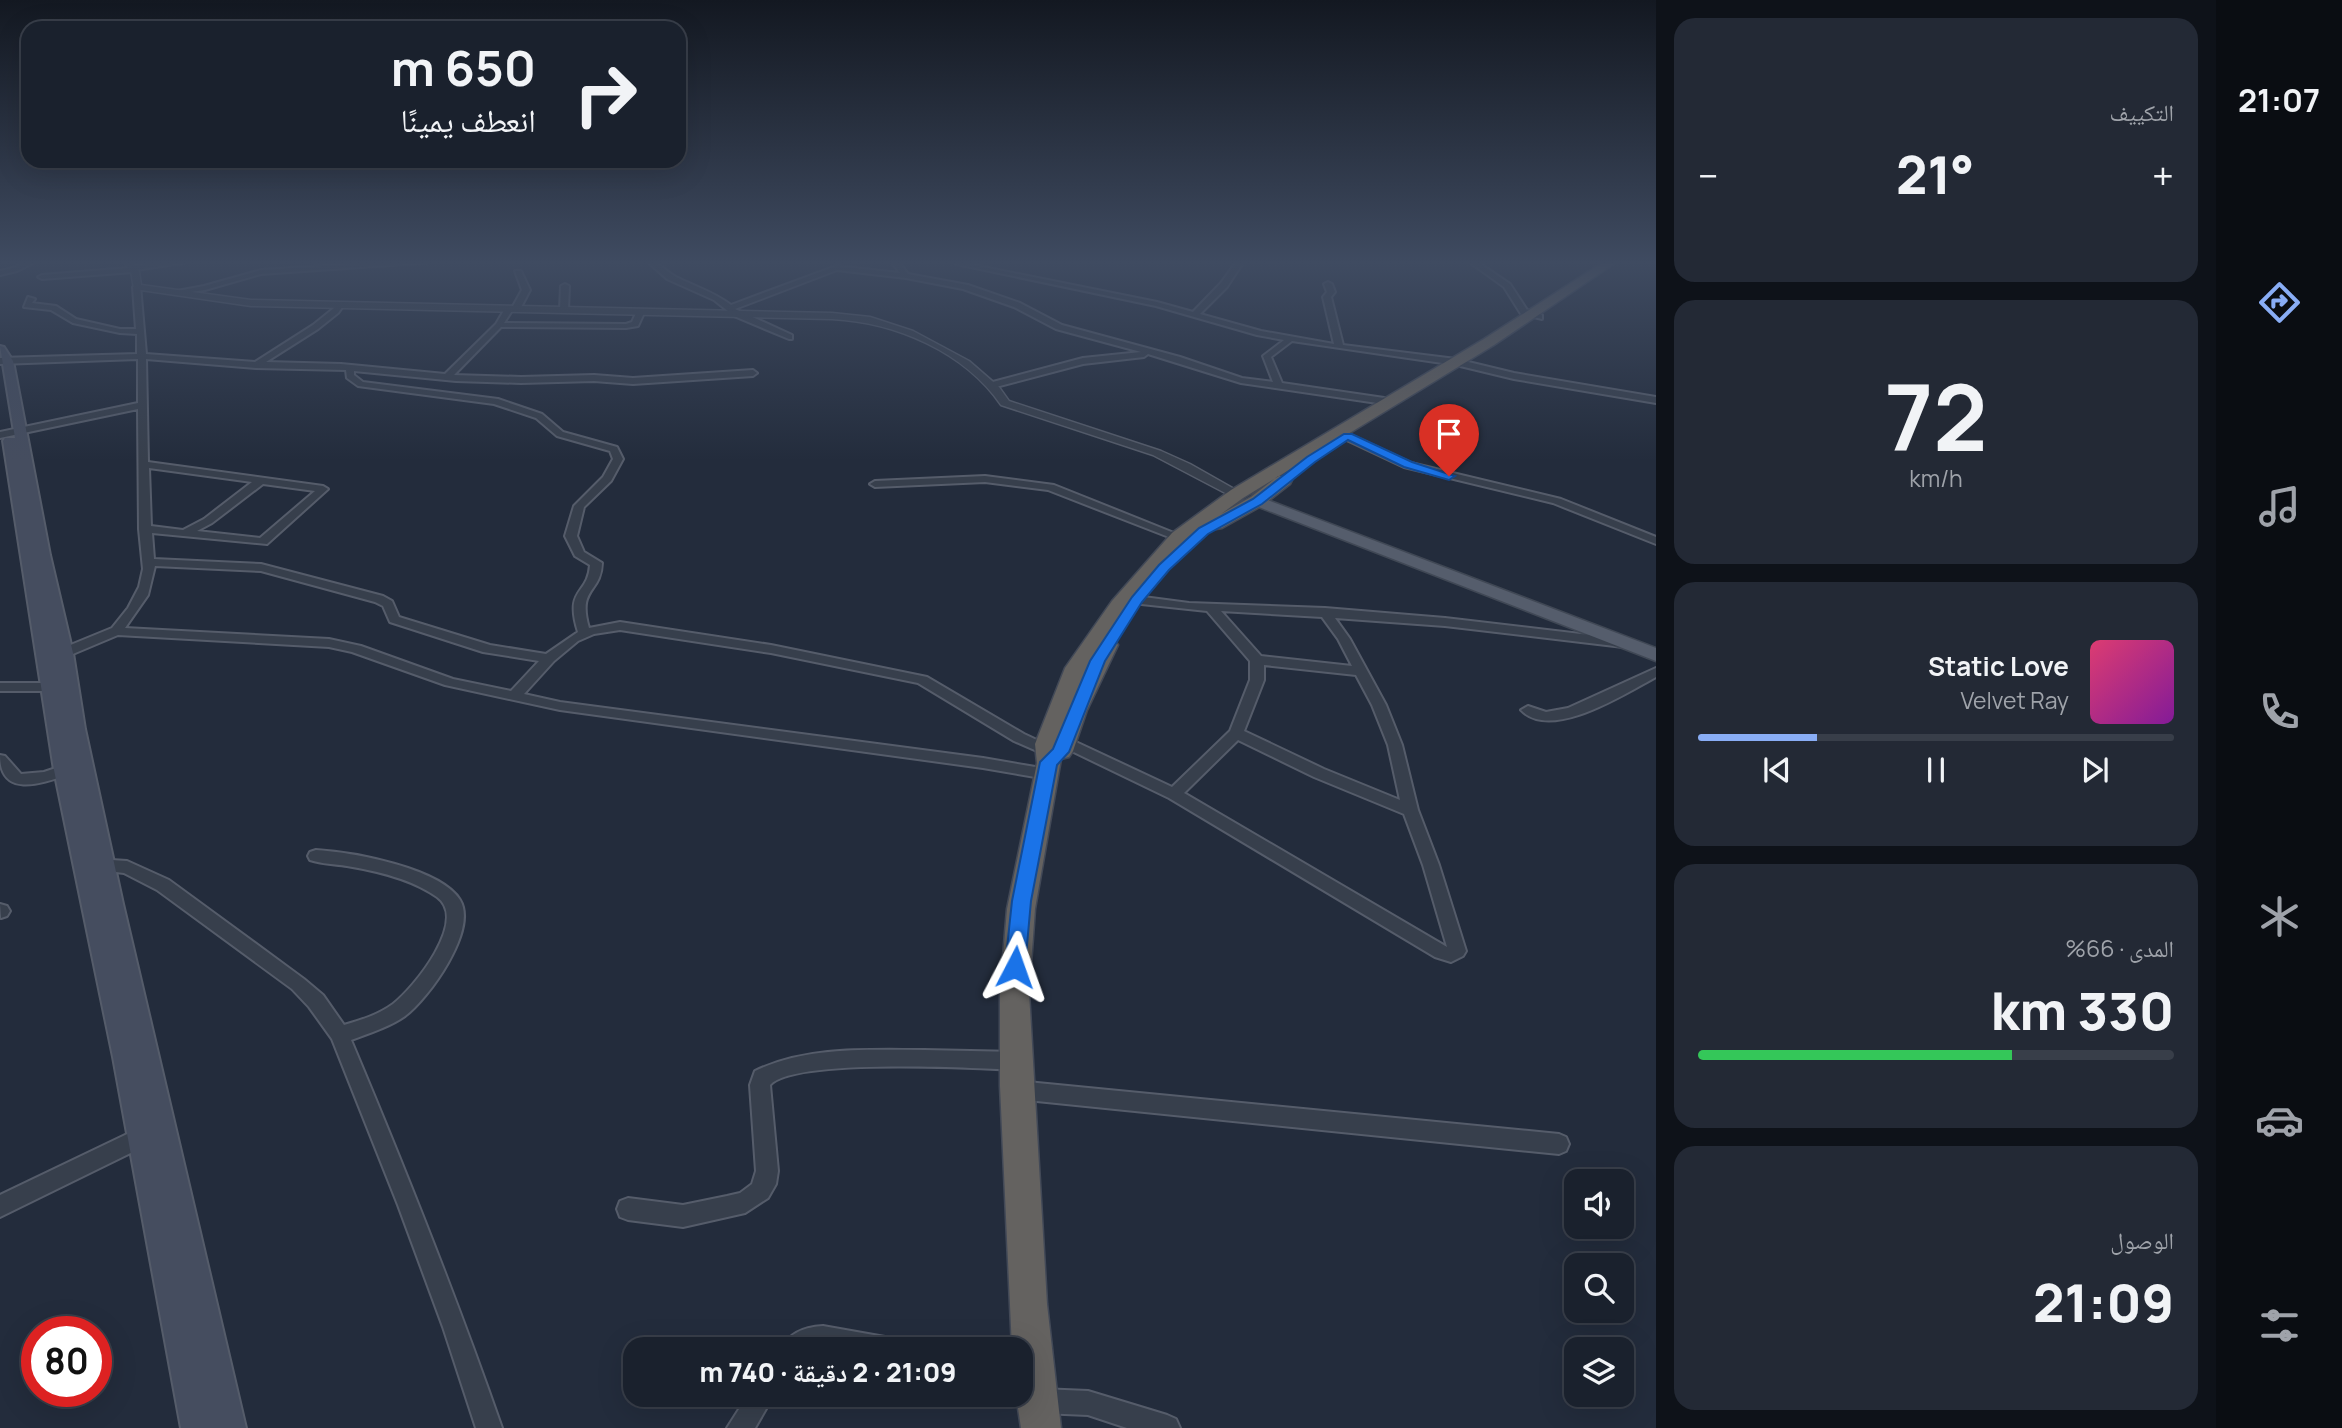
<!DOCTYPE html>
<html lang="ar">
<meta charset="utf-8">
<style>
:root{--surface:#1a212d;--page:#232935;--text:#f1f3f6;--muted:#9fa3aa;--line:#383e49;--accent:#89adf5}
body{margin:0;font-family:Manrope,"Noto Naskh Arabic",sans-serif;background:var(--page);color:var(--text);direction:rtl;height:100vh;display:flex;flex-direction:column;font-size:26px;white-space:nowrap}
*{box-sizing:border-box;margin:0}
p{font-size:23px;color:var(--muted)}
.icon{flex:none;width:38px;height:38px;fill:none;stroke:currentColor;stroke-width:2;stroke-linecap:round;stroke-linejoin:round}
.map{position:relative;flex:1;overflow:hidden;direction:ltr}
.drawer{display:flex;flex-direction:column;gap:18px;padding:18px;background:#0e1219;width:560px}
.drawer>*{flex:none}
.banner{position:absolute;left:21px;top:21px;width:665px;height:147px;border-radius:21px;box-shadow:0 7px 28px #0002,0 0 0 2px var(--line);direction:rtl;background:#1a212d;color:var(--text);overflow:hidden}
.tools{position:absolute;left:1564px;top:1169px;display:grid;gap:14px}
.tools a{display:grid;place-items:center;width:70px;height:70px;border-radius:14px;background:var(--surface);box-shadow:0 7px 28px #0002,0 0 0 2px var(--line);font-size:35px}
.speed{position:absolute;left:21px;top:1316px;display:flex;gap:14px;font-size:35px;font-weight:700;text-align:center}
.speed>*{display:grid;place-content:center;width:91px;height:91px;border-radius:50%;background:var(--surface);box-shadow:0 7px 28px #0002,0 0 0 2px var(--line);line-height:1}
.speed .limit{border:10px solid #d22;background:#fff;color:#111}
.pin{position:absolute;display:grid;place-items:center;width:60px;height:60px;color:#fff;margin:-72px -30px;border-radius:50% 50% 50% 0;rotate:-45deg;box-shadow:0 0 7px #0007}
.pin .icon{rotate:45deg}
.me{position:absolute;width:77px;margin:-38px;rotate:4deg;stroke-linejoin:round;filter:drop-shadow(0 0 5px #0008)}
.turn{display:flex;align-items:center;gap:24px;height:147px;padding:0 35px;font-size:32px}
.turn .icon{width:91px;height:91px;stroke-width:2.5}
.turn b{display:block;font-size:49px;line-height:60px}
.big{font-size:52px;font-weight:800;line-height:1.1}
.drawer .widget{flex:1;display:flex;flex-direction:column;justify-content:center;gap:10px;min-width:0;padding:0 24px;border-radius:21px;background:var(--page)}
.drawer .dial{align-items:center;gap:0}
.dial b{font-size:91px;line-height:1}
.song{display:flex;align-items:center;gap:21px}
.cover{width:84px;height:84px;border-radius:10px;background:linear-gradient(135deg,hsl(340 70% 55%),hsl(290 70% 35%))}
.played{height:7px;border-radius:4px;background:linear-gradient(90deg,var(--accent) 25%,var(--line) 25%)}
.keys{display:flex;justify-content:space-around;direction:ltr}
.heat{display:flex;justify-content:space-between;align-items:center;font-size:38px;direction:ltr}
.charge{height:10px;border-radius:5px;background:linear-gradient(90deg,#34c759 66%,var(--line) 0)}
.trip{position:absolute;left:623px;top:1337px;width:410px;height:70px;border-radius:21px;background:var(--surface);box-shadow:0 7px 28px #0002,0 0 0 2px var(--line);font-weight:800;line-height:70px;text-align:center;direction:rtl}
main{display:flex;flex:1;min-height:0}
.tab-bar{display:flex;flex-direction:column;width:126px;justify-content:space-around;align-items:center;background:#0a0d12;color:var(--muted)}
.tab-bar .icon{width:49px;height:49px}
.tab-bar .current{color:var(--accent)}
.tab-bar b{font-size:32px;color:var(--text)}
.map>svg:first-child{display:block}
</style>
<main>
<nav class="tab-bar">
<b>21:07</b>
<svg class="icon current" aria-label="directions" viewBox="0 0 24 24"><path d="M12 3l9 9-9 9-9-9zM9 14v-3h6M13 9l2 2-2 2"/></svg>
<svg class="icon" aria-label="music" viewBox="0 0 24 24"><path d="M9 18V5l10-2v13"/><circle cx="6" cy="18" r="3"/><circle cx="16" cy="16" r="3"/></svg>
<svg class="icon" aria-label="phone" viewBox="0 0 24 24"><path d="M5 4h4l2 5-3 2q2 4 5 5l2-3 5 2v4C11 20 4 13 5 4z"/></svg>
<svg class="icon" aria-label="climate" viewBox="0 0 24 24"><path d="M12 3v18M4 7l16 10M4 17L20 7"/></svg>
<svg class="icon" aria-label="car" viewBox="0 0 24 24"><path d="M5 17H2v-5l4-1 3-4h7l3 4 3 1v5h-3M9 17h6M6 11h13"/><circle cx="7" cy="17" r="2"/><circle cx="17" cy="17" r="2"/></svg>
<svg class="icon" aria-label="filters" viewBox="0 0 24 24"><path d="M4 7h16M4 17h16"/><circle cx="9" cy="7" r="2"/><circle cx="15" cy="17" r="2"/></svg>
</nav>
<section class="drawer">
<div class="widget"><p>التكييف</p>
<div class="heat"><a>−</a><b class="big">21°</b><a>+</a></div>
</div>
<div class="widget dial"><b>72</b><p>km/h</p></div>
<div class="widget">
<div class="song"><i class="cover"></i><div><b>Static Love</b><p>Velvet Ray</p></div></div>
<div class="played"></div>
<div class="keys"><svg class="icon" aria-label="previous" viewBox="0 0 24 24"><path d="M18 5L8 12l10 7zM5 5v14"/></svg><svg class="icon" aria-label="pause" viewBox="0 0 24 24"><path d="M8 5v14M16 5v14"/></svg><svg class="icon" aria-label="next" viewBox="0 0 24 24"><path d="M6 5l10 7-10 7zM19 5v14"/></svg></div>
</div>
<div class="widget"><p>المدى · 66%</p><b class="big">330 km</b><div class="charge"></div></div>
<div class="widget"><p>الوصول</p><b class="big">21:09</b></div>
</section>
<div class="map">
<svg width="1656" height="1428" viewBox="0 0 1656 1428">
<rect width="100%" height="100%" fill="#232c3c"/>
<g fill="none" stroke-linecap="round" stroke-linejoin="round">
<!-- minor casing -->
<g stroke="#555c6a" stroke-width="4">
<g id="minor">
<polygon points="28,261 37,261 17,271 0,275 0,271 13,268"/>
<polygon points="173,261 188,262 136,270 133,272 42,279 38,277 42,275 129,268 132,266"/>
<polygon points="404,261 447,261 261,274 205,290 176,294 172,292 204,286 261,270"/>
<path d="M647 261C659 261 665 271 676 277 694 286 714 292 731 305L836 266 900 273 891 261H898L908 274 968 285 1020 303 1062 325 1180 357 1242 378 1273 382 1263 356 1284 340 1257 335 1156 306 956 264 959 262 1157 302 1193 312 1221 283 1237 261H1244L1227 287 1200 314 1261 331 1334 344 1323 297 1327 292 1324 284 1328 282 1332 284 1335 292 1331 297 1343 345 1456 359 1514 373 1656 397V403L1514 379 1456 365 1292 341 1271 357 1282 383 1391 399 1396 402 1391 405 1241 383 1148 354 1144 357 1083 364 992 388 989 387V383L1083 358 1141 352 1056 329 1014 307 963 289 906 278 837 270 735 309 792 335V339H789L734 316 714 300 667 279Z"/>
<polygon points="1468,261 1476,261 1510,284 1527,310 1542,315 1542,319 1521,314 1504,287"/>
<path d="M515 271H521L530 290 519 311 513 309 504 323 626 324 632 322 637 311 644 313 638 326 626 328 501 327 454 375 521 377 594 375 633 378 753 370 757 373 753 376 633 384 594 381 521 383 456 381 354 371V375L363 382 498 399 542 414 563 432 617 447 623 459 611 481 584 507 577 536 584 552 602 563C601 594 577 587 589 628L620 622 771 645 927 677 1024 734 1058 750 1060 753 1053 758 1014 741 918 683 771 653 620 630 594 634 578 641 554 661 524 694 560 702 983 758 1047 769 1052 770 1054 774 1052 778 1047 779 983 768 560 710 445 685 352 652 329 647 118 635 61 659H51L49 656 51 653 112 628 128 608 139 587 143 569 139 529 138 409 0 438V432L138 403V359L0 364V358L137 354V334L120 333 73 323 51 310 24 307 28 297 35 299 32 303 56 306 76 319 120 329H136L133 287 140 285 146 354 255 362 313 325 339 304 343 306 338 313 318 329 266 362 341 364 445 374 496 324 506 307 512 308 522 290ZM146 359 256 368 346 370 347 378 358 386 494 404 536 418 557 436 610 451 613 459 603 477 574 506 565 536 575 556 590 565C588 596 564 587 578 632L546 654 490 645 399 617 392 601 383 596 261 564 154 559 152 533 267 544 328 489 323 486 148 462ZM149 468 252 482 204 519 183 530 151 526ZM263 484 315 491 260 538 197 531 212 523ZM155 566 261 571 375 602 383 606 390 622 483 652 539 661 511 691 453 679 361 646 329 639 125 628 148 595Z"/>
<polygon points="565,284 569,286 568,310 564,312 560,310 561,286"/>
<polygon points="1336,431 1342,431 1411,463 1561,499 1656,537 1656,544 1553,503 1404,467 1336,435"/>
<polygon points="985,476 1054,485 1184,537 1182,539 1174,539 1048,490 985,482 875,487 870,484 875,481"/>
<path d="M1136 596 1189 603 1325 608 1445 618 1623 639 1629 643 1623 647 1445 626 1335 618 1350 639 1386 705 1402 745 1418 810 1439 865 1466 951 1463 956 1451 962 1435 957 1169 798 1053 742 1051 739 1053 736H1063L1172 787 1230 731 1250 680V661L1207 611 1132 603 1130 600 1132 597ZM1221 611 1322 617 1338 639 1352 666 1261 656ZM1264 665 1356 675 1372 705 1388 745 1400 800 1324 769 1244 731 1264 680ZM1238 740 1314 777 1404 814 1423 865 1447 947 1184 793Z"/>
<path d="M1656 668V677C1626 693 1551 742 1521 710L1528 706 1546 712 1568 708Z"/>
<polygon points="0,683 60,683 67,687 60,691 0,691"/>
<path d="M0 755 5 756 21 774 44 772 71 763 78 768 76 772C48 781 0 802 0 755Z"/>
<path d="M316 850C351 852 441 868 460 900 478 930 429 998 405 1016 389 1027 370 1033 351 1040 405 1168 456 1296 502 1428H476L443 1327 398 1205 332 1039 309 1007 292 989 157 890 124 873 90 869 88 865 90 861 96 859 127 861 169 880 304 979 323 995 344 1025C361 1020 378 1015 393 1004 414 988 469 920 437 897 412 879 377 871 347 866 335 864 322 864 310 860L308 856 310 852Z"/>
<polygon points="0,904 7,906 10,911 7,916 1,918"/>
<path d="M924 1050 1017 1052 1024 1055 1027 1061 1024 1067 1017 1070C975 1068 794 1058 770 1085L778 1171 776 1184 768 1198 745 1213 683 1227 628 1220 620 1217 617 1209 620 1201 628 1198 683 1205 727 1196 740 1193 752 1184 756 1171 750 1085 755 1071C807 1046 868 1050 924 1050Z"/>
<polygon points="1017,1081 1559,1134 1566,1137 1569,1144 1566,1151 1559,1154 1017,1099 1010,1096 1007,1090 1010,1084"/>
<polygon points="146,1125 153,1128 156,1135 153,1142 0,1217 0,1195"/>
<path d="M823 1326 885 1337 893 1341 897 1349H782C789 1332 806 1327 823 1326Z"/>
<polygon points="1041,1389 1088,1391 1167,1415 1176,1419 1180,1428 1127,1428 1088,1415 1041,1413 1032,1410 1029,1401 1032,1392"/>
<polygon points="748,1395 774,1395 755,1428 727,1428"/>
</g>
</g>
<!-- tertiary casing -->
<g stroke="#555c6a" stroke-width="3">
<path id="tertiary" d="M122 261H131L139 271 141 285 251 300 832 313 870 317 913 331 969 361 999 387 1009 401 1161 451 1190 464 1243 494 1237 498 1233 497 1153 455 1001 405C965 352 895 322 832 319L251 306 134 289 131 271Z"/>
</g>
<!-- secondary casing -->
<g stroke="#555c6a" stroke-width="4">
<polygon id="secondary" points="0,346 4,347 13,361 50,555 73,653 85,729 123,904 246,1428 181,1428 113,1057 54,770 3,441 5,438 15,438"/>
</g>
<!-- primary casing -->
<g stroke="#404855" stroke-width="3">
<polygon id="primary" points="1257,496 1656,648 1656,661 1251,504 1249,501"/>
</g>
<!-- trunk casing -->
<g stroke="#424957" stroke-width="3">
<path id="trunk" d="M1605 261H1618L1494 345 1243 498 1221 514 1251 497 1278 476H1290L1292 480 1290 484 1263 505 1222 528 1216 529 1207 524C1166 554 1134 597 1106 639L1115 641 1118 645 1087 710 1073 751 1069 757 1061 759 1035 909 1029 992 1047 1304 1061 1428H1021L1016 1395H1020V1349H1012L1000 1086V992L1007 909 1037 763 1035 744 1065 668 1112 601 1172 533 1231 490 1484 339Z"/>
</g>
<!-- minor -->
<use href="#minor" fill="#373f4c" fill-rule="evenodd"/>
<!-- tertiary -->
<use href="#tertiary" fill="#373f4c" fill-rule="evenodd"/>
<!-- secondary -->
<use href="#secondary" fill="#454d5f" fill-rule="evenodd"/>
<!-- primary -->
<use href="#primary" fill="#555d6c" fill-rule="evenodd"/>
<!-- trunk -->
<use href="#trunk" fill="#646260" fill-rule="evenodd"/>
</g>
<!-- sky -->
<linearGradient id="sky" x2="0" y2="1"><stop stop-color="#131821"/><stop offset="0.57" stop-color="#3f4b61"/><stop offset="1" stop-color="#3f4b61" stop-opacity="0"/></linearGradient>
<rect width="1656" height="461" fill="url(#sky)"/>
<!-- route -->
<polygon fill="#1a73e8" stroke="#114b97" stroke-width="2" points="1344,434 1352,434 1412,462 1455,476 1449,480 1404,467 1348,440 1315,462 1262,504 1208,534 1169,570 1142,602 1105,661 1069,752 1057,765 1031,901 1025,967 1022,973 1015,976 1008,973 1005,967 1012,901 1040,762 1053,749 1090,661 1132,597 1159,565 1199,528 1253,499 1307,457"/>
</svg>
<div class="tools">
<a><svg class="icon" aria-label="sound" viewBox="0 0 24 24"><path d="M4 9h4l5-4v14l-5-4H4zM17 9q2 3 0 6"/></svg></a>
<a><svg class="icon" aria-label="search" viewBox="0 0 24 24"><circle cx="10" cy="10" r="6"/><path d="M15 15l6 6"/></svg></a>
<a><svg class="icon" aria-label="layers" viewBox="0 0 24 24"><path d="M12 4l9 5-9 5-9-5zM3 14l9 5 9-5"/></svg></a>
</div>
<div class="speed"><div class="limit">80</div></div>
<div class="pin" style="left:1449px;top:476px;background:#d93025"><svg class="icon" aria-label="arrive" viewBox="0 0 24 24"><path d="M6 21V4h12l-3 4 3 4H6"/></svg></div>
<svg class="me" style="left:1015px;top:967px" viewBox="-20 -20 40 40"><path d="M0-17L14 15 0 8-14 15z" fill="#1a73e8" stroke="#fff" stroke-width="4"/></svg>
<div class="trip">21:09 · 2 دقيقة · 740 m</div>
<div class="banner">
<div class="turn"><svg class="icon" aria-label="right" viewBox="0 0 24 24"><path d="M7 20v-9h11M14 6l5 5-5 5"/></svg><div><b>650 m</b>انعطف يمينًا</div></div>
</div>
</div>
</main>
